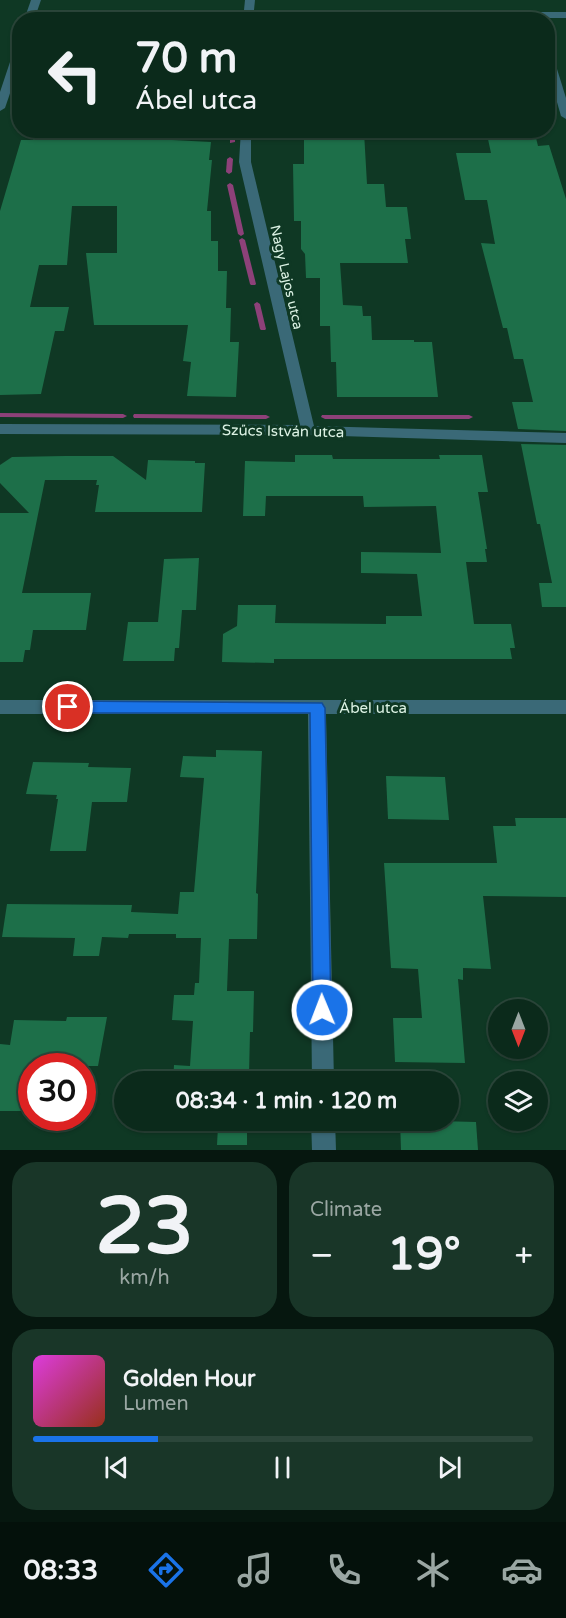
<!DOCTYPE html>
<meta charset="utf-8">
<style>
:root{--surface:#0b2a1b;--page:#193628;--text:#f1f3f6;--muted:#9aa7a3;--line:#2b463a;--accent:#1a73e8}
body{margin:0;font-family:"Varela Round",sans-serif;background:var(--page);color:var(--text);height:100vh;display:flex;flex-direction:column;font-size:22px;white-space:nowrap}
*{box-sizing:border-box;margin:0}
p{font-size:20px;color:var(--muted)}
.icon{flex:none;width:33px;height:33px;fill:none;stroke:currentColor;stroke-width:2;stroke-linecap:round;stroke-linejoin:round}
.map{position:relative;height:1150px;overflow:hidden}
.details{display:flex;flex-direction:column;gap:12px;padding:12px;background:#06170f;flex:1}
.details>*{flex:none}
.guide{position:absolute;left:12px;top:12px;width:543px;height:126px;border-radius:24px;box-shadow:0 2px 4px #0004,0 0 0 2px var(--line);background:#0b2a1b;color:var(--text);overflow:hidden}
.needle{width:39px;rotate:180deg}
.buttons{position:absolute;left:488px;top:999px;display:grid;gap:12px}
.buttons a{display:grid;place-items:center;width:60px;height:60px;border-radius:50%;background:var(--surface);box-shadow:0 2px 4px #0004,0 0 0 2px var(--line);font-size:30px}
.speed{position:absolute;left:18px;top:1053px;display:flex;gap:12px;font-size:30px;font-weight:700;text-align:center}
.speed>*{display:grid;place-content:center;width:78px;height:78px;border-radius:50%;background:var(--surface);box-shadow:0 2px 4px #0004,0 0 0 2px var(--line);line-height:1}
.speed .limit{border:9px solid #d22;background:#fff;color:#111}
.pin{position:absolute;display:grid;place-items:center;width:51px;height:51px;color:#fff;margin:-26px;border:3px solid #fff;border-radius:50%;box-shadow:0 2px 6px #0007}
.me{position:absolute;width:66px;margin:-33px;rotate:359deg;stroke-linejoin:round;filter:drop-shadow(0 0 4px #0008)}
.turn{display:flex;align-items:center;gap:21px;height:126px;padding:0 24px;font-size:27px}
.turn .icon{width:78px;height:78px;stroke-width:2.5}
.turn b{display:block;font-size:42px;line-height:51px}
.big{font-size:45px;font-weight:700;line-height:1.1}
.details .tile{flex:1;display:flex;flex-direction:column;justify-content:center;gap:9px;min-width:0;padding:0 21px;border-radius:24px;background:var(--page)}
.details .dial{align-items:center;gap:0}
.dial b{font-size:78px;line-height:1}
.song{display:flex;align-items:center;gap:18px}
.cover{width:72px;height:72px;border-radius:9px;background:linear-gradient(135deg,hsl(300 70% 55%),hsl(10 70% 35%))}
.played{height:6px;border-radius:3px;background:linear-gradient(90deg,var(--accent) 25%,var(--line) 25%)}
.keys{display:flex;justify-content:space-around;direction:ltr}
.heat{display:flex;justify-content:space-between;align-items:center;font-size:33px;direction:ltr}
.details .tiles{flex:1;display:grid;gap:12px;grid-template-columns:1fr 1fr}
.tile:last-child{grid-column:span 2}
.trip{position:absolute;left:114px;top:1071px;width:345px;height:60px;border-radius:30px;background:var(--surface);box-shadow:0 2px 4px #0004,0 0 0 2px var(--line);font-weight:700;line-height:60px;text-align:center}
.menu{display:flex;height:96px;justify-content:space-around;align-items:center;background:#04110b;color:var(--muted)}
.menu .icon{width:42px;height:42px}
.menu .selected{color:var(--accent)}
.menu b{font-size:27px;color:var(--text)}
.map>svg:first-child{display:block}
</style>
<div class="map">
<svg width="566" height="1150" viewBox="0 0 566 1150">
<rect width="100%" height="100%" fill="#0f3824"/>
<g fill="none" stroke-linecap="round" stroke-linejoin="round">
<!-- stream -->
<g fill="#8d4179" fill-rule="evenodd">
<polygon points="235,130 235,142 230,143 230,131"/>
<polygon points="230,157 233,159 232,172 229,174 226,172 227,159"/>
<polygon points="230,183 233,185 244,234 241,236 238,234 227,185"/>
<polygon points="242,238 245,240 256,284 255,285 251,285 250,284 239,240"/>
<polygon points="257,302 260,304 266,329 265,330 261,330 260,329 254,304"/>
<polygon points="0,413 123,414 127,416 123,418 0,417"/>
<polygon points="134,414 266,415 270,417 266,419 137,418 134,418 133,416"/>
<polygon points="322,415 469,415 473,417 469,419 325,419 321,417"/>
</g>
</g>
<!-- building -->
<g fill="#1d6f49">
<polygon points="36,130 154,132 153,139 211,142 209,160 212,160 207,211 211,211 211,241 218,241 218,271 227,271 226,308 231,308 230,342 239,342 236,397 187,396 191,362 183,361 188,325 94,325 86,253 117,253 117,206 72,206 67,265 39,265 30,307 69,307 64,331 55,331 41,394 0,395 0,211 21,140 33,140"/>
<polygon points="304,130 364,132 367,184 384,184 386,207 407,207 411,239 405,239 408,263 340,263 343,305 362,306 363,316 371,316 372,340 414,340 414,342 432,342 438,397 337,397 336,362 331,362 330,326 320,326 320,278 306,278 305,254 301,249 301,221 294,221 293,164 304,164"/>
<polygon points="486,130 534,130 538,146 549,145 566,199 566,431 518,429 512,402 533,402 523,359 514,359 507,328 503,328 481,243 495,244 487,200 465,200 456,153 491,153"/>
<polygon points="521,444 566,445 566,607 542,607 539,583 552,583 540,524 537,524"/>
<polygon points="295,455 332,455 333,459 440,459 439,455 482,455 488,492 478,492 487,549 485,549 487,562 466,562 474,624 511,624 515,648 510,648 512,659 274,659 274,663 222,662 223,634 237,626 238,605 276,605 275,623 386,624 386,616 422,616 417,574 361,573 361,552 441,553 436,506 364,507 363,496 266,496 265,516 243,516 245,461 295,462"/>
<polygon points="65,456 113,456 146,480 148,460 195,461 195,463 205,463 202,512 95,512 99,485 96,485 97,480 45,480 22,593 91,593 86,630 33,630 30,650 25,650 23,662 0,662 0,513 29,513 0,483 0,465 12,457"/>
<polygon points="199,558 196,610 182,610 179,648 175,648 174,661 123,661 128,622 158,622 164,559"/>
<polygon points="216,750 262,751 256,893 258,894 257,939 229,939 227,991 254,991 253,1032 250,1032 249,1075 252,1075 252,1082 173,1082 174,1065 190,1066 193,1021 172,1020 174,995 194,995 195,983 199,983 201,938 176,938 176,934 129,934 128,938 102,937 99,956 73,956 75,938 2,937 7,904 132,905 131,912 178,914 180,892 194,892 204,778 180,777 183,756 216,757"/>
<polygon points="33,762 89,763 88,767 131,768 127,802 92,802 86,851 50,851 58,799 56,799 57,795 26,794"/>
<polygon points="386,776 445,777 449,820 388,819"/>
<polygon points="515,818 566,818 566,897 483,896 491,969 463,968 463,980 458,979 465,1063 395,1062 393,1018 422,1018 418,969 391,968 384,863 497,863 493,826 516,826"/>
<polygon points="67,1017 107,1017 98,1066 32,1066 32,1111 0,1111 0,1044 10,1045 14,1020 66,1021"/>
<polygon points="171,1120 251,1120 250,1127 247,1127 247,1145 217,1145 218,1126 171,1126"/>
<polygon points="400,1120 476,1122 478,1150 401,1150"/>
</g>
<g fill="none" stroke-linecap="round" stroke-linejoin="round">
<!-- minor -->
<g fill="#3a6977" fill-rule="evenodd">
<polygon points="31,0 41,0 34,20 24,20"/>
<polygon points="245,0 255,0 253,20 243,20"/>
<polygon points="566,12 566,18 534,18 529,15 534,12"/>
<polygon points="20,44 20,64 5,108 0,111 0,92 15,47"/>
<polygon points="548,53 553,56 566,98 566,119 561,116 548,71"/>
<polygon points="241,130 251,130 251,162 314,426 566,433 566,443 308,435 0,434 0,424 300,425 239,162"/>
<polygon points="0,700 566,700 566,714 326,714 334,1082 312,1082 308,714 0,714"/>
<polygon points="311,1120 335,1120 336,1150 312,1150"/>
</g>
</g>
<!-- route -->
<polygon fill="#1a73e8" stroke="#114b97" stroke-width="1.5" points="68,701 322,703 325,708 331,1010 328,1015 322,1018 315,1015 313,1010 310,713 68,713 63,711 60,707 63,703"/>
<g text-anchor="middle" stroke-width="6" stroke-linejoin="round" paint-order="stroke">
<!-- far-street labels -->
<g font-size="14" fill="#dcf2e4" stroke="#0f3824">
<text transform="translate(287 277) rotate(77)" y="5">Nagy Lajos utca</text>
</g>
<!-- street labels -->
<g font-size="15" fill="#dcf2e4" stroke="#0f3824">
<text transform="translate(283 431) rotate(1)" y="5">Szűcs István utca</text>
<text x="373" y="713">Ábel utca</text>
</g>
</g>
</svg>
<div class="buttons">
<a><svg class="needle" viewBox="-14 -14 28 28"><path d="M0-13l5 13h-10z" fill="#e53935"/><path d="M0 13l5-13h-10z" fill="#9aa7a3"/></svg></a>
<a><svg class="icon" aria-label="layers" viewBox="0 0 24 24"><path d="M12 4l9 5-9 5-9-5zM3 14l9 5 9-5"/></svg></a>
</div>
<div class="speed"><div class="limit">30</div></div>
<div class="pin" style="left:68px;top:707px;background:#d93025"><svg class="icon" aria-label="arrive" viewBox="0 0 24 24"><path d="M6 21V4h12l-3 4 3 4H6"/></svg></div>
<svg class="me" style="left:322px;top:1010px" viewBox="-20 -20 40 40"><circle r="17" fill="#1a73e8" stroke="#fff" stroke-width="3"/><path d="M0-11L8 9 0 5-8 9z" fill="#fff"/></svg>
<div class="trip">08:34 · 1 min · 120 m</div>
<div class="guide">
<div class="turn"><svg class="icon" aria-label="left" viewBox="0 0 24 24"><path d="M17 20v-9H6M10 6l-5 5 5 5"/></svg><div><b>70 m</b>Ábel utca</div></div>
</div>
</div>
<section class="details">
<div class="tiles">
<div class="tile dial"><b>23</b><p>km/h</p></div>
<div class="tile"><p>Climate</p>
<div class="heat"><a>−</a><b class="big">19°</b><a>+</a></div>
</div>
<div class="tile">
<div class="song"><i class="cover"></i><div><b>Golden Hour</b><p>Lumen</p></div></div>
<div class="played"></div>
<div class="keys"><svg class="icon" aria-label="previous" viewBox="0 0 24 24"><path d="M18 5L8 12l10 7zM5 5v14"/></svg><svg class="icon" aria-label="pause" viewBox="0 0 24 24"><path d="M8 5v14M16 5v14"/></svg><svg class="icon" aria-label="next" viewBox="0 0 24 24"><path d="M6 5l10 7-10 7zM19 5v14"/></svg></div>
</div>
</div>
</section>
<nav class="menu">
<b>08:33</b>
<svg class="icon selected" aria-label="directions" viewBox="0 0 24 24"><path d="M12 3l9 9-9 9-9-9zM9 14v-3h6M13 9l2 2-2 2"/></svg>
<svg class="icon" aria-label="music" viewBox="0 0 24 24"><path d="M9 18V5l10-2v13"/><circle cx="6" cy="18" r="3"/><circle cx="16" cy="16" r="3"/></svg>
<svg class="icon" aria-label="phone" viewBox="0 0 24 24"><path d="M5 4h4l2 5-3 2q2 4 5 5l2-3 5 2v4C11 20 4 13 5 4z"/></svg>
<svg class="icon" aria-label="climate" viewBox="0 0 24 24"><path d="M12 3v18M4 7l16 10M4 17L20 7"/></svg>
<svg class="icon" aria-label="car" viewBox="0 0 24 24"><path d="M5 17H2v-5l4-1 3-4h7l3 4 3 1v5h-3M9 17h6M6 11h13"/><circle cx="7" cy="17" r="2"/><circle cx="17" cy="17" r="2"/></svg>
</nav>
